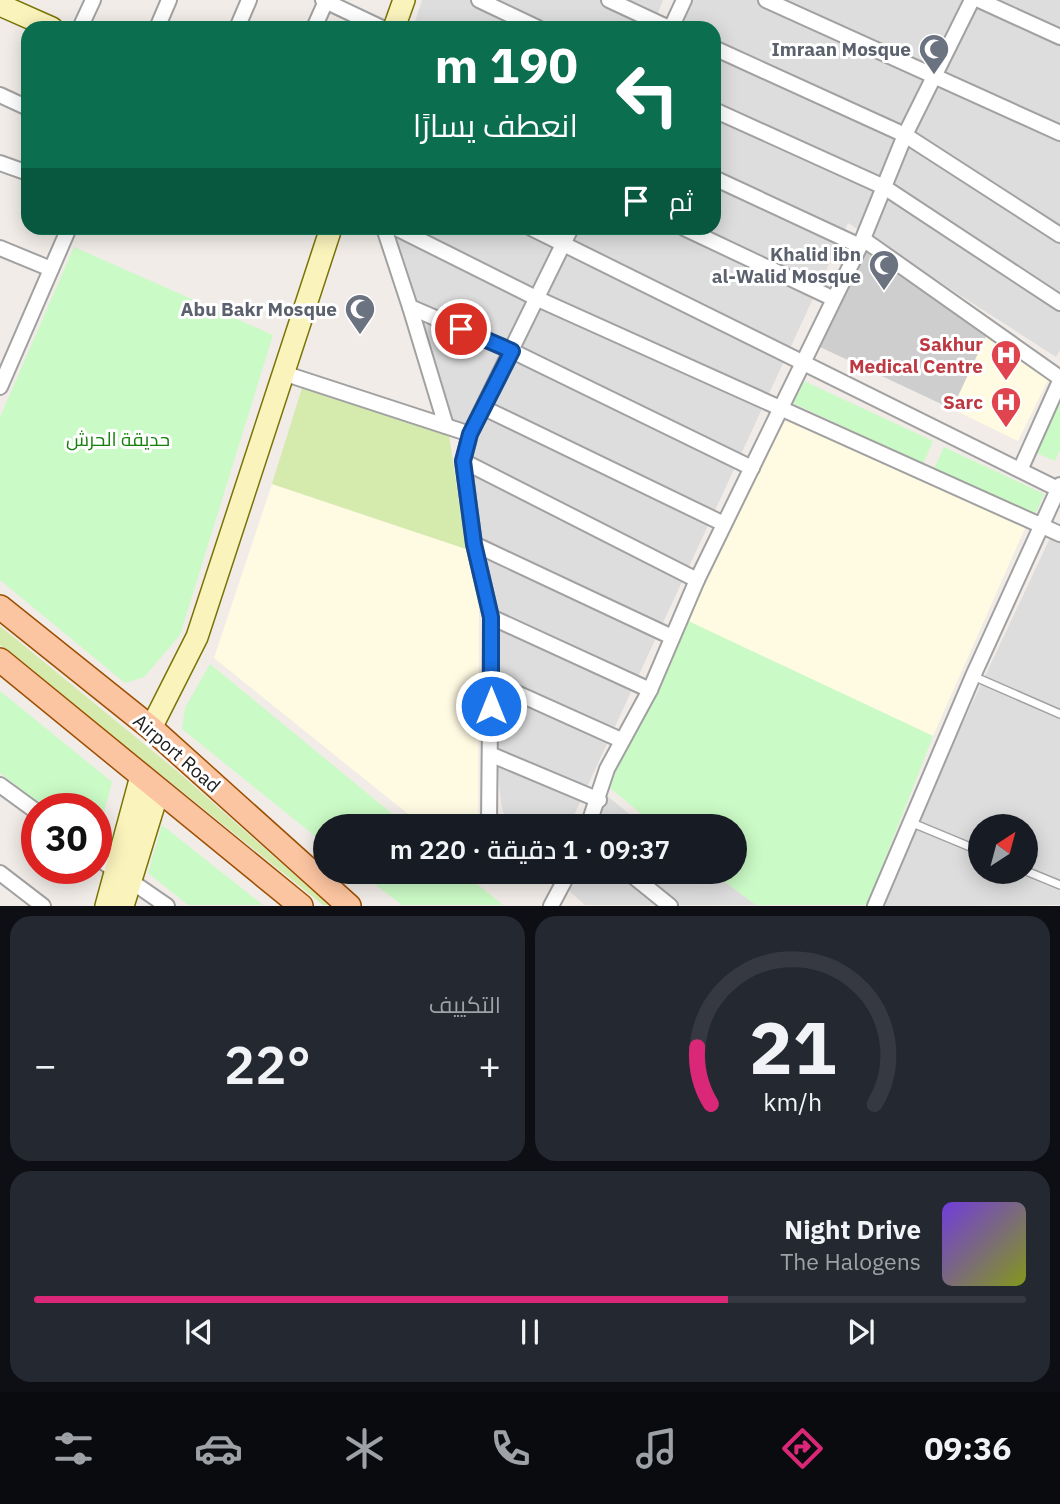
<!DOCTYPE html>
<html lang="ar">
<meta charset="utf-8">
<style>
:root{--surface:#171b24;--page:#242831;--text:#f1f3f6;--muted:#9ea1a6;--line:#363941;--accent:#db2777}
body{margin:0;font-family:"IBM Plex Sans",Cairo,sans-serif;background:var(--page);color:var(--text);direction:rtl;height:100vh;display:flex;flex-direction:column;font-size:26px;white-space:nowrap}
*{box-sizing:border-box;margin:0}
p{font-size:23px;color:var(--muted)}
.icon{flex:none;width:38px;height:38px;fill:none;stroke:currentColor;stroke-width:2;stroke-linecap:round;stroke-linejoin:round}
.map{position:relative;height:906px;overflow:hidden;direction:ltr}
.sheet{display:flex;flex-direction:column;gap:10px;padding:10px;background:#0d0f14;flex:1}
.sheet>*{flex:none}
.hud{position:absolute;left:21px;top:21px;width:700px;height:214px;border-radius:21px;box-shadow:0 4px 18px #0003;direction:rtl;background:#0b6e4f;color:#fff;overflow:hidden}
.needle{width:46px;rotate:36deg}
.fabs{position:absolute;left:968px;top:814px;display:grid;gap:14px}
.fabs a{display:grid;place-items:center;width:70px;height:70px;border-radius:50%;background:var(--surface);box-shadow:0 4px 18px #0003;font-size:35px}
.speed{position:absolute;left:21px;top:793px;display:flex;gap:14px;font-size:35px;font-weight:700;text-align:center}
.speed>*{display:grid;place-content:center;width:91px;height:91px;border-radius:50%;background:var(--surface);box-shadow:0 4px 18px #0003;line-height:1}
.speed .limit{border:10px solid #d22;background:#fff;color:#111}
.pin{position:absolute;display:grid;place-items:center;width:60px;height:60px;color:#fff;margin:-30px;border:4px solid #fff;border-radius:50%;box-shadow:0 2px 7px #0007}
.me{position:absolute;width:77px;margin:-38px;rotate:0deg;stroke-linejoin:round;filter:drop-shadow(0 0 5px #0008)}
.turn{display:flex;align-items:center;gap:24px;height:147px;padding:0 28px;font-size:32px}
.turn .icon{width:91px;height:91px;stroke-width:2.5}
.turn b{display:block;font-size:49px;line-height:60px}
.then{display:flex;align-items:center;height:66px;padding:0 28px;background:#0003;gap:14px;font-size:26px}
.big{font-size:52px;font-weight:600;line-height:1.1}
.sheet .widget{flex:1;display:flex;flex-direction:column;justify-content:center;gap:10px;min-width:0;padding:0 24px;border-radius:21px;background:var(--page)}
.sheet .dial{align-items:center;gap:0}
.dial svg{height:182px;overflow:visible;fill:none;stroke:var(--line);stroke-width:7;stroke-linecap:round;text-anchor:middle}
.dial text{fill:var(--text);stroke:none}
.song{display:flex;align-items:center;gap:21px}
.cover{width:84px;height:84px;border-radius:10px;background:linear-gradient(135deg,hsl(260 70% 55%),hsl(70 70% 35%))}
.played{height:7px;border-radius:4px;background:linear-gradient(90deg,var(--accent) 70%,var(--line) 70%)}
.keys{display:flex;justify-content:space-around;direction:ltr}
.heat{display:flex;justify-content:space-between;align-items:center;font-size:38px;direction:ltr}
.sheet .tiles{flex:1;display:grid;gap:10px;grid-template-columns:1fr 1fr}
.widget:last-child{grid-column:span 2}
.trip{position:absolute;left:313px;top:814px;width:434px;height:70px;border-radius:35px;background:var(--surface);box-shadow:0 4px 18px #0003;font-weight:600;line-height:70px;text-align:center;direction:rtl}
.dock{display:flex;height:112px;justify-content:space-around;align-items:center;background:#090b0e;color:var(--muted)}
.dock .icon{width:49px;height:49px}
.dock .current{color:var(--accent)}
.dock b{font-size:32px;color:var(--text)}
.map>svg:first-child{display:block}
</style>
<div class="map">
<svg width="1060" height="906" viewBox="0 0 1060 906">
<rect width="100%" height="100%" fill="#f1ece7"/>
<!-- residential -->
<g fill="#dedddd" fill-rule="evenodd">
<polygon points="422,0 663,0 652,28 413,28"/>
<polygon points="681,0 1060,0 1060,350 1056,357 848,223 569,826 507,826 501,803 469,459 576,228 714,228 714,28 668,28"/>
<polygon points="391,228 571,228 473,440 441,427"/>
<path d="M1051 536 1060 540V905L880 906 912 831ZM980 826H1026V872H980Z"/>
<polygon points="606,795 644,826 593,826"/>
<polygon points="574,872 712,872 756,905 585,905 567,889"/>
</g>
<!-- education -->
<g fill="#fffae2">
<polygon points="987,334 1052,372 1018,441 952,409"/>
<polygon points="787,416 1026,526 933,736 686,620"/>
<polygon points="272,484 466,549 479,608 478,826 423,826 214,658"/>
</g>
<!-- religious -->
<polygon fill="#cecece" points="863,250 987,334 952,409 820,347"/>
<!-- grass -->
<g fill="#d5eaad">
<polygon points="302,388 449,435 466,549 272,484"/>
<polygon points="0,626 177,771 329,905 323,905 0,645"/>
</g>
<!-- park -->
<g fill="#cafac5">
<polygon points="74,247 273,335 180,635 144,677 125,683 0,580 0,417"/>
<polygon points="804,381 933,441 923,464 793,403"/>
<polygon points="1060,390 1060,449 1055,461 1032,451"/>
<polygon points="944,447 1044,494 1035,515 934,469"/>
<polygon points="686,620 933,736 867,905 756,905 712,872 735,872 735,826 656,826 609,787"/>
<polygon points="210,664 407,826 326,826 325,844 182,729 185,708"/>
<polygon points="0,691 112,782 96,843 96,808 45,808 0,773"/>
<polygon points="162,825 263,905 188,905 148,873"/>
<polygon points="359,872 462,872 503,905 402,905"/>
</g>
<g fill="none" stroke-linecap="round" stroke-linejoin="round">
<!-- lane casing -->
<g stroke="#a1a1a1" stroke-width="10">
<g id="lane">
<polyline points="973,676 1060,714"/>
<polyline points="910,822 980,851"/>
<polyline points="1026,871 1060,885"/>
</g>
</g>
<!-- street casing -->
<g stroke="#a1a1a1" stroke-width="18">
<g id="street">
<polyline points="323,0 382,28"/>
<polyline points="479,0 538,28"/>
<polyline points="609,0 669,28"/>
<polyline points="766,0 1060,133"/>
<polyline points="979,0 1060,37"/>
<polyline points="80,28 93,0"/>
<polyline points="157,28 169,0"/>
<polyline points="237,28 249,0"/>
<polyline points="314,28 326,1"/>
<polyline points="671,28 684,0"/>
<polyline points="714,48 905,135 1060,235"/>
<polyline points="0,95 28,108"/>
<polyline points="714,110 884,187 1060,303"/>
<polyline points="0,163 28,173"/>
<polyline points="714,178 860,246"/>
<polyline points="384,228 410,307 512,351 752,468"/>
<polyline points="396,228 538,299 1060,534"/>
<polyline points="531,228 1060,490"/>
<polyline points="684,228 832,298"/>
<polyline points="863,239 1060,378"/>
<polyline points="0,248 51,269"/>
<polyline points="410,307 446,426"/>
<polyline points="283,373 470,434"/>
<polyline points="0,387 69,228"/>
<polyline points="484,408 724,524"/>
<polyline points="463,461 697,580"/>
<polyline points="1021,468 1060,381"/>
<polyline points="474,544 672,637"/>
<polyline points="491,617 650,690"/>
<polyline points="490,681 621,740"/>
<polyline points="492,755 599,800"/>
<polyline points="0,785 37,812"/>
<polyline points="493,826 489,824 491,617 474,544 463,461 470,434 571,228"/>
<polyline points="588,826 607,769 650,690 697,580 860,246 905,135 972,0"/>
<polyline points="96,857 167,906"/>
<polyline points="628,872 670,906"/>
<polyline points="0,873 43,906"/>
<polyline points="551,906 569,872"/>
<polyline points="875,906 973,676 1060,485"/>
</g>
</g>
<!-- secondary casing -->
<g stroke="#7a7305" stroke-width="24">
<g id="secondary">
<polyline points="0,5 52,28"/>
<polyline points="394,28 404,0"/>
<polyline points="151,728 197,637 331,228"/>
<polyline points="106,906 141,776"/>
<polyline points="123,906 158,792"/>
</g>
</g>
<!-- primary casing -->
<g stroke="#9c4f00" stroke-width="26">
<g id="primary">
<polyline points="0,607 151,728 349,906"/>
<polyline points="0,660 301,906"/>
</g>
</g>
<!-- lane -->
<use href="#lane" stroke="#fff" stroke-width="7"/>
<!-- street -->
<use href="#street" stroke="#fff" stroke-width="14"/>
<!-- secondary -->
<use href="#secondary" stroke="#faf3bc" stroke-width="21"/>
<!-- primary -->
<use href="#primary" stroke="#fcc5a1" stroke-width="23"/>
</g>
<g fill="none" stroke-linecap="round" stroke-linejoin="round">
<!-- route casing -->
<g stroke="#114b97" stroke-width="18">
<polyline id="route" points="461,329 512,351 470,434 463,461 474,544 491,617 491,706"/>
</g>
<!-- route -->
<use href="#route" stroke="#1a73e8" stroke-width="12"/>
</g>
<!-- icons -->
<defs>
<g id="mosque-pin" transform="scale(1.575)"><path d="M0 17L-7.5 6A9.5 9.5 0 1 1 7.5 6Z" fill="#6b7280" stroke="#fff"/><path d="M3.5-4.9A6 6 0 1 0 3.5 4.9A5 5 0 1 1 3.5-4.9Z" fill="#fff"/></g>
<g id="hospital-pin" transform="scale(1.575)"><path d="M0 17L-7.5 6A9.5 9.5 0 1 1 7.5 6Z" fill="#e0444e" stroke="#fff"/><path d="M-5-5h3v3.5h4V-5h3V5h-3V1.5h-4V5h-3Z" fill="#fff"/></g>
</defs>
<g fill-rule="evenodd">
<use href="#mosque-pin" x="934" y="49"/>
<use href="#mosque-pin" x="884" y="265"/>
<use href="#mosque-pin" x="360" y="309"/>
<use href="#hospital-pin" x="1006" y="355"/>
<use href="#hospital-pin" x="1006" y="402"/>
</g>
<g text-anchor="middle" stroke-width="6" stroke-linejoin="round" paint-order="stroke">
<!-- worship labels -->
<g font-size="19" font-weight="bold" fill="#5b616d" stroke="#fff" text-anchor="end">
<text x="911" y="56">Imraan Mosque</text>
<text x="861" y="261">Khalid ibn<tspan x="861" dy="22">al-Walid Mosque</tspan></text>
<text x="337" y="316">Abu Bakr Mosque</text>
</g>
<!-- health labels -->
<g font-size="19" font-weight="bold" fill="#be3a42" stroke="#fff" text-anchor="end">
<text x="983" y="351">Sakhur<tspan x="983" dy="22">Medical Centre</tspan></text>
<text x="983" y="409">Sarc</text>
</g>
<!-- park labels -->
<g font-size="19" fill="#16810c" stroke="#fff">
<text x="118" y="446">حديقة الحرش</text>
</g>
<!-- street labels -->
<g font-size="19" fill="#202020" stroke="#fff">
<text transform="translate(177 753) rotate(41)" y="7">Airport Road</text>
</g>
</g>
</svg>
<div class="fabs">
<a><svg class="needle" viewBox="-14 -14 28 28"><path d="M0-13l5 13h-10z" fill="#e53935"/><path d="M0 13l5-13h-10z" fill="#9ea1a6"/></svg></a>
</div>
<div class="speed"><div class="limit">30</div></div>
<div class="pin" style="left:461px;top:329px;background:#d93025"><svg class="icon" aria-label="arrive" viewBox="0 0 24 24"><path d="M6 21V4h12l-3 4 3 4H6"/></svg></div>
<svg class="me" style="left:491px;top:706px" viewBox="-20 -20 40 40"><circle r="17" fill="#1a73e8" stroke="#fff" stroke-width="3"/><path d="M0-11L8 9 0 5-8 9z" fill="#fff"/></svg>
<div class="trip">09:37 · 1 دقيقة · 220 m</div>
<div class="hud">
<div class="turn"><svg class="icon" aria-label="left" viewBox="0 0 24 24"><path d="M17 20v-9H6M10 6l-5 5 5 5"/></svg><div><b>190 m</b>انعطف يسارًا</div></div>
<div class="then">ثم<svg class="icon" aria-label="arrive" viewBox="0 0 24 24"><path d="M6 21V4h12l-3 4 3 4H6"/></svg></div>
</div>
</div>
<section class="sheet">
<div class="tiles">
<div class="widget dial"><svg viewBox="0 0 100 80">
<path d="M14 69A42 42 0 1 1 86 69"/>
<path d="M14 69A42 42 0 0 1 8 44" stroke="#db2777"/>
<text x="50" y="56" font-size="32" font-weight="700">21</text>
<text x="50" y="72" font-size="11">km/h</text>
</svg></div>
<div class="widget"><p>التكييف</p>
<div class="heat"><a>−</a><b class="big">22°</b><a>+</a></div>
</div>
<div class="widget">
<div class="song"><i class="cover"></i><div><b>Night Drive</b><p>The Halogens</p></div></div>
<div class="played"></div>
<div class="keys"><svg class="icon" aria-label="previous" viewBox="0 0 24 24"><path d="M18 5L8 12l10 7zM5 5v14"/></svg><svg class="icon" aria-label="pause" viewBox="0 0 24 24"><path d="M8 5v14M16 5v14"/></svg><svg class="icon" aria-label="next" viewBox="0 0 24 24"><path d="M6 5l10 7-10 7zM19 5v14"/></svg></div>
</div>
</div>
</section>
<nav class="dock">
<b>09:36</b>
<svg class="icon current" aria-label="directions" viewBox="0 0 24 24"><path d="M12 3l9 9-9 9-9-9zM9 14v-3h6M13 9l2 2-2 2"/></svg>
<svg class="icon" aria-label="music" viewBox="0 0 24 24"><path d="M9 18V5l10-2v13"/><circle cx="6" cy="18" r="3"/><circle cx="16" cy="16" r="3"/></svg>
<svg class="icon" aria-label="phone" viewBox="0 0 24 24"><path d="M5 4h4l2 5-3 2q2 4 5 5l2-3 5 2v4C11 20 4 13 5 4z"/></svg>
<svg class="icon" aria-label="climate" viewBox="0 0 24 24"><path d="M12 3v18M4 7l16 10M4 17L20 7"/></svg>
<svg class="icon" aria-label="car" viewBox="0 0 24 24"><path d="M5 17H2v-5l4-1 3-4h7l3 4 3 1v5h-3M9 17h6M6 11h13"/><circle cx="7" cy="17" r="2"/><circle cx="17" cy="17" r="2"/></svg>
<svg class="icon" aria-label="filters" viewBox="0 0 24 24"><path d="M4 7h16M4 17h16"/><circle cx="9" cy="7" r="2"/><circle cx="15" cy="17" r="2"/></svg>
</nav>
